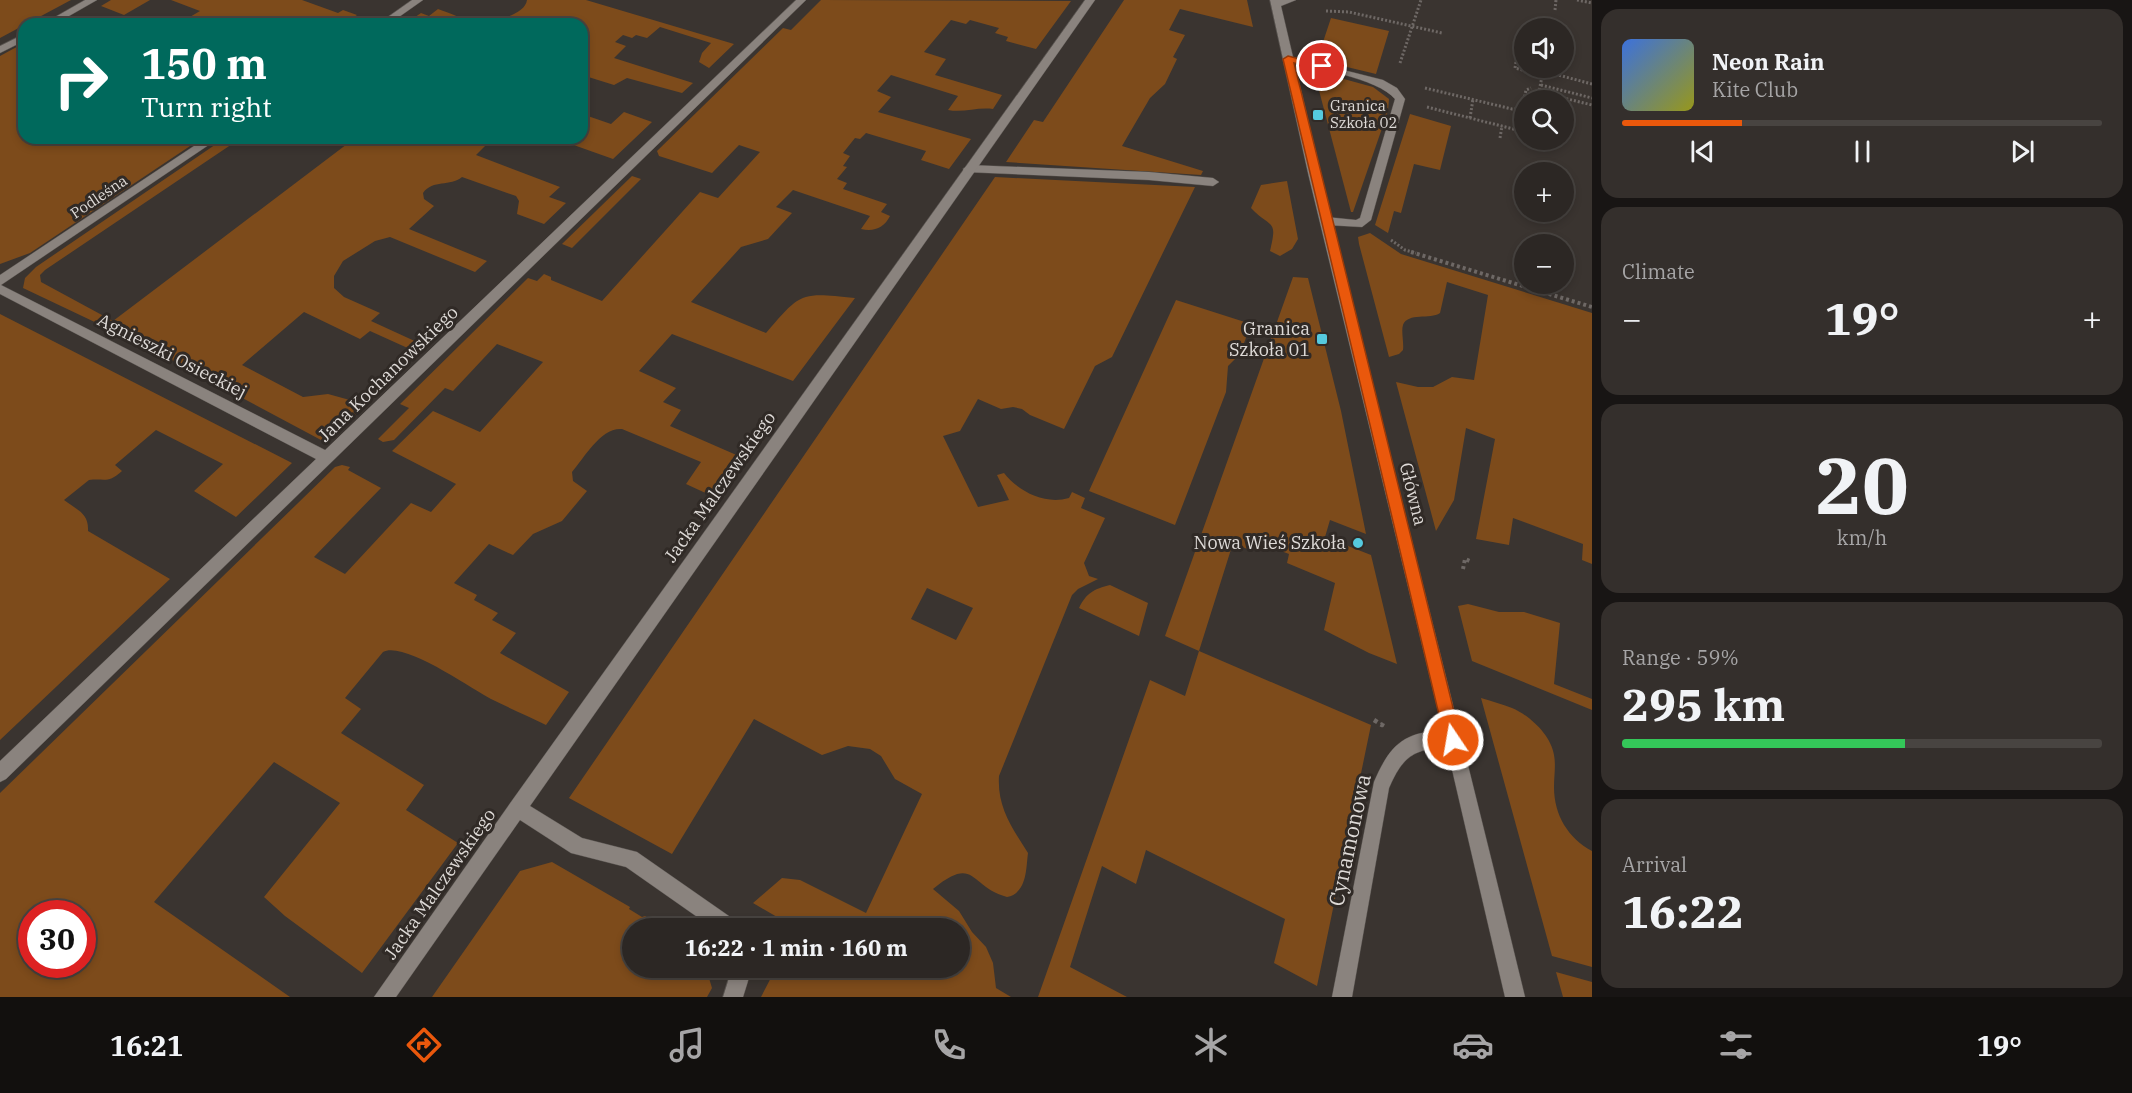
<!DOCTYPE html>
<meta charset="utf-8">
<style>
:root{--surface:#2c2724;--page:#342f2c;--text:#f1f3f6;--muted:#a6a5a6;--line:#484441;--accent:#ea580c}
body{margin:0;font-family:"IBM Plex Serif",serif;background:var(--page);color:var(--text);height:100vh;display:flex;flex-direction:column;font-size:22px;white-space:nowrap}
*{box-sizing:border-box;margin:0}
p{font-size:20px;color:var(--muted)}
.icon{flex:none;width:33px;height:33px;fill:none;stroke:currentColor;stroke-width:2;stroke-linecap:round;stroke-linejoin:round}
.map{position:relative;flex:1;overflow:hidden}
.details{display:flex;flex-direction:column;gap:9px;padding:9px;background:#181514;width:540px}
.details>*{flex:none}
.guide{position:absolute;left:18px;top:18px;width:570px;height:126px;border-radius:18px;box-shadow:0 3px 9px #0003,0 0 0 2px var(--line);background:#00695c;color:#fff;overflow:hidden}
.controls{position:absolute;left:1514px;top:18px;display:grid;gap:12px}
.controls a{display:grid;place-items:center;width:60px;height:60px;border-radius:50%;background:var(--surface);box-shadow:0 3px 9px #0003,0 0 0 2px var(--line);font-size:30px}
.speed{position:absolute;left:18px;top:900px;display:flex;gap:12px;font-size:30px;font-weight:700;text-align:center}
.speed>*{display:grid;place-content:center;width:78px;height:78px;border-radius:50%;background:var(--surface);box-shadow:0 3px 9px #0003,0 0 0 2px var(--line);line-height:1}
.speed .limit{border:9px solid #d22;background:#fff;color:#111}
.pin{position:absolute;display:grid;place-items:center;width:51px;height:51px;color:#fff;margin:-26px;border:3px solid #fff;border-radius:50%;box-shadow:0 2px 6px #0007}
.me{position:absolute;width:66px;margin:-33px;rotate:348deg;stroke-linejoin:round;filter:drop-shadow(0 0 4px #0008)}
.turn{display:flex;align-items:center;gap:21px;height:126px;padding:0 24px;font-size:27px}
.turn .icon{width:78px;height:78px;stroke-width:2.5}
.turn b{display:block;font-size:42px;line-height:51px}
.big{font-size:45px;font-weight:700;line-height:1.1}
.details .widget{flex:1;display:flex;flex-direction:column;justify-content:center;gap:9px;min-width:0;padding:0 21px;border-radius:18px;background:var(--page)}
.details .dial{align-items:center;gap:0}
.dial b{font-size:78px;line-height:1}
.song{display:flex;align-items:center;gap:18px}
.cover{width:72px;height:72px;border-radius:9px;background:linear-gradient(135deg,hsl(220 70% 55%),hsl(60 70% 35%))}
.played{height:6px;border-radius:3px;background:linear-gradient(90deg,var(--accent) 25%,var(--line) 25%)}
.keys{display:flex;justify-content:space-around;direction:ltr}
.heat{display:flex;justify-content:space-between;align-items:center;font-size:33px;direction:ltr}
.charge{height:9px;border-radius:4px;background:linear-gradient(90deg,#34c759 59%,var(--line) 0)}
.trip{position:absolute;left:622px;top:918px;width:348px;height:60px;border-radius:30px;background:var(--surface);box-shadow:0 3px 9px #0003,0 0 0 2px var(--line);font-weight:700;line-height:60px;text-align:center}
.tabs{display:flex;height:96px;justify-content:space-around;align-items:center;background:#12100e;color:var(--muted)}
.tabs .icon{width:42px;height:42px}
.tabs .current{color:var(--accent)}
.tabs b{font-size:27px;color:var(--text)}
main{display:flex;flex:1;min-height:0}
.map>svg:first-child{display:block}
</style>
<main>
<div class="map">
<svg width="1592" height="997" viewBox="0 0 1592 997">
<rect width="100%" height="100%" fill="#3a3430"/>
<!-- green -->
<g fill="#7d4b1b" fill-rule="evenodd">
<polygon points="0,0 71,0 0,38"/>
<polygon points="111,0 150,0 124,15 101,6"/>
<polygon points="171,0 302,0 338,13 343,10 357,15 347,22 350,24 178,24 200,11"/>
<path d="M527 0H586L734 44 709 68 699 62 702 53 711 43 660 27 647 38 636 35 632 38 623 35 615 42 626 46 614 58 693 83 682 93 627 78 614 85 582 75V24H405L421 13 429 16 438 9C450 13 466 21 479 22 491 22 525 16 527 0Z"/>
<path d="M821 0 1071 1 1036 49 1006 41 1008 37 995 33 999 28 970 20 966 24 951 20 924 52 946 59 935 75 1002 95 993 109C977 107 963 113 948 110L958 96 891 75 877 91 891 97 878 112 971 139 949 169 921 160 926 151 866 133 860 139 855 138 843 153 850 156 843 166 847 167 837 179 847 183 843 189 887 204 881 212 890 216C884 228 874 232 861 229L870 216 793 190 776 207 792 213 768 239 741 247 691 302 766 333C801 292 800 292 855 298L793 381 672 334 639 371 676 388 663 402 681 410 670 426 741 457 712 496 686 484 701 462 622 429C601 427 584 458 572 472L573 481 587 491 562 521 533 534 513 555 489 544 454 583 477 595 474 600 498 613 492 620 516 633 500 653 569 692 546 725C528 716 509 708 491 699 470 688 404 641 383 652L345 698 361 709 341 733 424 785 406 810 458 843 362 973 285 916 264 897 340 803 274 762 154 902 290 997H0V793L335 467 342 465 350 467 348 470 381 488 314 557 345 574 411 503 431 512 456 484 392 451 433 411 480 432 543 362 497 344 453 391 445 388 394 440 383 442 378 439 409 408 400 404 528 278 537 281 544 274 551 277V280L602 301 700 192 718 198 760 152 739 145 712 173 659 156 657 151 783 28 791 30ZM32 914H82V964H32Z"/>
<polygon points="1124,0 1247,0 1253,27 1180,9 1169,30 1185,35 1173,57 1177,59 1165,84 1150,98 1122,146 1203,171 1201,175 1006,162 1034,120 1043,122"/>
<polygon points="1331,18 1389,31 1376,74 1322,61 1319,54"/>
<polygon points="24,43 24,138 202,138 30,253 0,264 0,56"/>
<polygon points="1322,73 1373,87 1389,99 1388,111 1353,212 1351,212 1316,79"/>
<polygon points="624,112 652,122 613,159 554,138 582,138 582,114 611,124"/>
<polygon points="1410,114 1451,126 1440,170 1414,164 1401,213 1394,211 1388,233 1375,225"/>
<path d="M225 138H241L45 270 40 275 41 282 113 321 355 138H487L486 145 476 155 560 187 549 197 566 203 544 224 517 214 519 201 516 196 462 177C450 187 433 179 423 193L424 199 434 206 409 229 487 261 475 272 390 237 375 241 343 261 334 276V288L344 297 380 313 371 321 419 343 412 350 370 331 360 339 304 312 242 365 303 397 328 394 357 402 361 398 369 402 332 437 321 440 141 344 23 288 25 278 36 267Z"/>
<polygon points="632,176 641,179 572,248 562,244"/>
<path d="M995 177 1195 187 1112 357 1095 366 1064 429 1030 415 1022 409 1013 407 1001 409 978 399 960 431 943 436 978 507 1009 500 997 475 1004 473C1019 492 1045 505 1069 498L1072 492 1085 498 1081 508 1105 518 1084 563 1089 576 1098 579 1078 589 1072 595 999 776C997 807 1012 828 1028 853 1026 869 1027 893 1007 897 969 887 976 854 933 889L959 911 972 932 986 947 993 963 996 988 1011 997H761L776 968H960V928H796L753 903 782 878 800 880 866 913 922 794 895 779 881 756 870 749 848 746 822 755 754 719 672 854 569 798ZM927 588 973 608 956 640 911 619Z"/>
<path d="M1287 181 1298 239 1292 249 1280 256 1270 251C1278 218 1271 229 1251 208L1261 185Z"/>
<path d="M1370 233 1401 254 1592 313V564L1582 560 1583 544 1513 518 1509 545 1476 539 1495 439 1466 428 1454 500 1436 531 1396 382 1418 387H1433L1452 377 1474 380 1488 295 1447 282 1440 313C1430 320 1408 312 1403 325 1401 331 1404 343 1403 350L1399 354 1389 357 1359 244 1358 237Z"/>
<polygon points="1293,277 1308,278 1341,411 1366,534 1330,520 1325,537 1371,555 1397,664 1369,653 1324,630 1335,583 1287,563 1289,554 1255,541 1252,551 1233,543 1199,651 1371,725 1317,986 1274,963 1285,919 1146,850 1136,884 1102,866 1070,967 1127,997 1038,997 1150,680 1185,696 1199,651 1165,636"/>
<polygon points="1176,300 1251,324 1240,354 1228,366 1226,392 1175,525 1089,491"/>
<path d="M0 314 292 463 236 517 194 491 223 464 156 430 115 465 122 471C108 484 105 478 89 480L64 500C77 510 89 513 88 531L170 579 0 740Z"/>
<path d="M1110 585 1148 603 1139 636 1079 608C1086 593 1094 589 1110 585Z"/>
<polygon points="1468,604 1499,612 1524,612 1560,623 1554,684 1592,699 1592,710 1472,661 1458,606"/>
<path d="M1481 698C1491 701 1502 704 1512 708 1529 715 1551 735 1554 755 1556 765 1554 776 1554 787 1554 815 1568 838 1592 851V967L1552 956Z"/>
<polygon points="552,862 630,907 629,909 642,917 645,916 664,928 633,928 633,968 706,968 712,988 707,997 432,997 520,871"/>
<polygon points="1556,972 1592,982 1592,997 1563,997"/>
</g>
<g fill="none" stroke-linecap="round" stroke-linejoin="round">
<!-- service casing -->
<g stroke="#56514d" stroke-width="1">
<g id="service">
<path d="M1288 56 1383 80 1397 88 1405 99 1371 220 1362 227 1326 225 1320 221 1326 217 1356 220 1360 218 1395 99C1378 78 1312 68 1284 61V57Z"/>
<polygon points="969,165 1149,172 1213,178 1219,182 1213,186 1149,180 965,172 963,169"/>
</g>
</g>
<!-- minor casing -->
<g stroke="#56514d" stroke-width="1">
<g id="minor">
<polygon points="85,0 97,0 55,24 43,24"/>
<polygon points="412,0 423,0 389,24 378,24"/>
<polygon points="796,0 806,0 6,779 0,782 0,761 316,459 0,294 0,275 206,138 219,138 1,285 325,450"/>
<polygon points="1085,0 1095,0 530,806 582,838 637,852 736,921 739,928 713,928 626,867 571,853 520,820 396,997 374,997 511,802"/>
<path d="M1270 0H1296L1281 6C1358 337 1445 666 1525 997H1505L1447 748C1413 748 1402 758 1389 788L1352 997H1332L1374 782C1389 747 1403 731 1443 731L1308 173Z"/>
<polygon points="24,34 24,41 0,53 0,46"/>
<polygon points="732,968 752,968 743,997 723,997"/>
</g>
</g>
<!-- path-far2 -->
<g stroke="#6e6865" stroke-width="3" stroke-dasharray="2 2" stroke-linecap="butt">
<polyline points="1577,0 1592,3"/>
<polyline points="1555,10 1556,0"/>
<polyline points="1326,11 1349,12 1442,33"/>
<polyline points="1516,62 1515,68 1542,75"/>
<polyline points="1400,63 1421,0"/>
<polyline points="1592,84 1543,71 1539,92 1592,105"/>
<polyline points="1541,85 1592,98"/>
<polyline points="1425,88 1512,109 1522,109 1526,90 1531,88"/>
<polyline points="1427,107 1521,131"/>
<polyline points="1470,118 1473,99"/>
<polyline points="1500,138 1502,126"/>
<polyline points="1391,240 1405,250 1416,253"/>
</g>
<!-- path-far1 -->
<g stroke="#6e6865" stroke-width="4" stroke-dasharray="3 3" stroke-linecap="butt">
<polyline points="1411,252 1592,307"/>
<polyline points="1463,569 1465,559 1472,562"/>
</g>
<!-- path -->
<polyline stroke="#6e6865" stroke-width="4.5" stroke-dasharray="4 4" stroke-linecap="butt" points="1374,720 1382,725 1383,723"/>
<!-- service -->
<use href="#service" fill="#8a837e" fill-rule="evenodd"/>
<!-- minor -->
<use href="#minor" fill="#8a837e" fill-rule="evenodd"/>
</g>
<!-- route -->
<polygon fill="#ea580c" stroke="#983908" stroke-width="1.5" points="1288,56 1327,66 1322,69 1294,63 1461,740 1459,745 1453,747 1448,745 1445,740 1283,59"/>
<!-- markers -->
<g fill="#55cadf" stroke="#302a26" stroke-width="2">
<rect x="1312" y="109" width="12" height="12" rx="3"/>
<rect x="1316" y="333" width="12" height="12" rx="3"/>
<circle cx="1358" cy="543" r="6"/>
</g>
<g text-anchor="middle" stroke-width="6" stroke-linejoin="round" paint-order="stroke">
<!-- far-poi labels -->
<g font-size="15" fill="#dedad7" stroke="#302a26" text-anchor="start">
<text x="1330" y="111">Granica<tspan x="1330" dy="17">Szkoła 02</tspan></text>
</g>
<!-- far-street labels -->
<g font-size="15" fill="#dedad7" stroke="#302a26">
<text transform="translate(99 197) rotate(-34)" y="5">Podleśna</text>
</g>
<!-- poi labels -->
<g font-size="18" fill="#dedad7" stroke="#302a26" text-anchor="end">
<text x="1310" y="335">Granica<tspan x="1310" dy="21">Szkoła 01</tspan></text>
<text x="1346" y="549">Nowa Wieś Szkoła</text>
</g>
<!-- street labels -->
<g font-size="18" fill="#dedad7" stroke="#302a26">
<text transform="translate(172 356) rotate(27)" y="6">Agnieszki Osieckiej</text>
<text transform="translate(388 374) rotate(-44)" y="6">Jana Kochanowskiego</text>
<text transform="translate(720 487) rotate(-55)" y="6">Jacka Malczewskiego</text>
<text transform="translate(1413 494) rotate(76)" y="6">Główna</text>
<text transform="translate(440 884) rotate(-55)" y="6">Jacka Malczewskiego</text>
</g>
<!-- near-street labels -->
<g font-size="21" fill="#dedad7" stroke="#302a26">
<text transform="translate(1350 840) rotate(-78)" y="7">Cynamonowa</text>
</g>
</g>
</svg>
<div class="controls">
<a><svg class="icon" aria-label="sound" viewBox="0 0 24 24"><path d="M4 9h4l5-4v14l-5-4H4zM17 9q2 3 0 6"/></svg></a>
<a><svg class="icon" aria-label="search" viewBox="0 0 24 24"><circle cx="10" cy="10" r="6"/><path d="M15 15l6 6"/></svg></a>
<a>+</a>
<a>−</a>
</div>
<div class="speed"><div class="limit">30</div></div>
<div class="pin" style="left:1322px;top:66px;background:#d93025"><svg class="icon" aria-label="arrive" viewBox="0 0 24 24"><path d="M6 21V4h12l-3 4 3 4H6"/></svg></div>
<svg class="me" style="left:1453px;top:740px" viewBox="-20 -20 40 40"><circle r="17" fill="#ea580c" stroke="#fff" stroke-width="3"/><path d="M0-11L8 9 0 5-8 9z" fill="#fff"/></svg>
<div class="trip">16:22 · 1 min · 160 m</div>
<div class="guide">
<div class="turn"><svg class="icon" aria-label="right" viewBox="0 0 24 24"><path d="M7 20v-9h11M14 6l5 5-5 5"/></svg><div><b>150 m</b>Turn right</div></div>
</div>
</div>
<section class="details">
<div class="widget">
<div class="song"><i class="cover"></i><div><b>Neon Rain</b><p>Kite Club</p></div></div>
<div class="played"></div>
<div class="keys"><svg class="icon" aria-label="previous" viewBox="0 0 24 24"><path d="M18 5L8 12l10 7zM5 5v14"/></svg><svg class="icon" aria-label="pause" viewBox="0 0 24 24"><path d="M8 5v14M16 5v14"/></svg><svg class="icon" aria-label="next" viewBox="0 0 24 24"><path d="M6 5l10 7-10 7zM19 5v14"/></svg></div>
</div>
<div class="widget"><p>Climate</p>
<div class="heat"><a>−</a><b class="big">19°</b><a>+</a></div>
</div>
<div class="widget dial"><b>20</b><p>km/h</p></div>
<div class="widget"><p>Range · 59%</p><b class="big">295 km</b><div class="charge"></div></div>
<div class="widget"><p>Arrival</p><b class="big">16:22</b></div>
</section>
</main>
<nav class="tabs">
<b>16:21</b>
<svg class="icon current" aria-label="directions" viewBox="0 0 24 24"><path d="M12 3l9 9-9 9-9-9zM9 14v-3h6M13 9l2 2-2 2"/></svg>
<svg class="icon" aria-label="music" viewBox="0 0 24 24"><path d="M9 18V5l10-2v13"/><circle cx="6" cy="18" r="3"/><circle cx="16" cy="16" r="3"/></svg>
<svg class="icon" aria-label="phone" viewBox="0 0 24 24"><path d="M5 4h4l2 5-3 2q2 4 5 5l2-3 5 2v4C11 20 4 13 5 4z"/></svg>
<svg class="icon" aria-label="climate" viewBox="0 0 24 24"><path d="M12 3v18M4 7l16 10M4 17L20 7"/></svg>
<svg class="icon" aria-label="car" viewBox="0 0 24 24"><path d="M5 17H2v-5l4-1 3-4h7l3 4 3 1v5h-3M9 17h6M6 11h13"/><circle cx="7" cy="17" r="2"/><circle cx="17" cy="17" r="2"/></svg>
<svg class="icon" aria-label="filters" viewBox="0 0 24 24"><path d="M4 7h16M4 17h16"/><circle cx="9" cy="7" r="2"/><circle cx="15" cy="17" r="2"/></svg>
<b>19°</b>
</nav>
